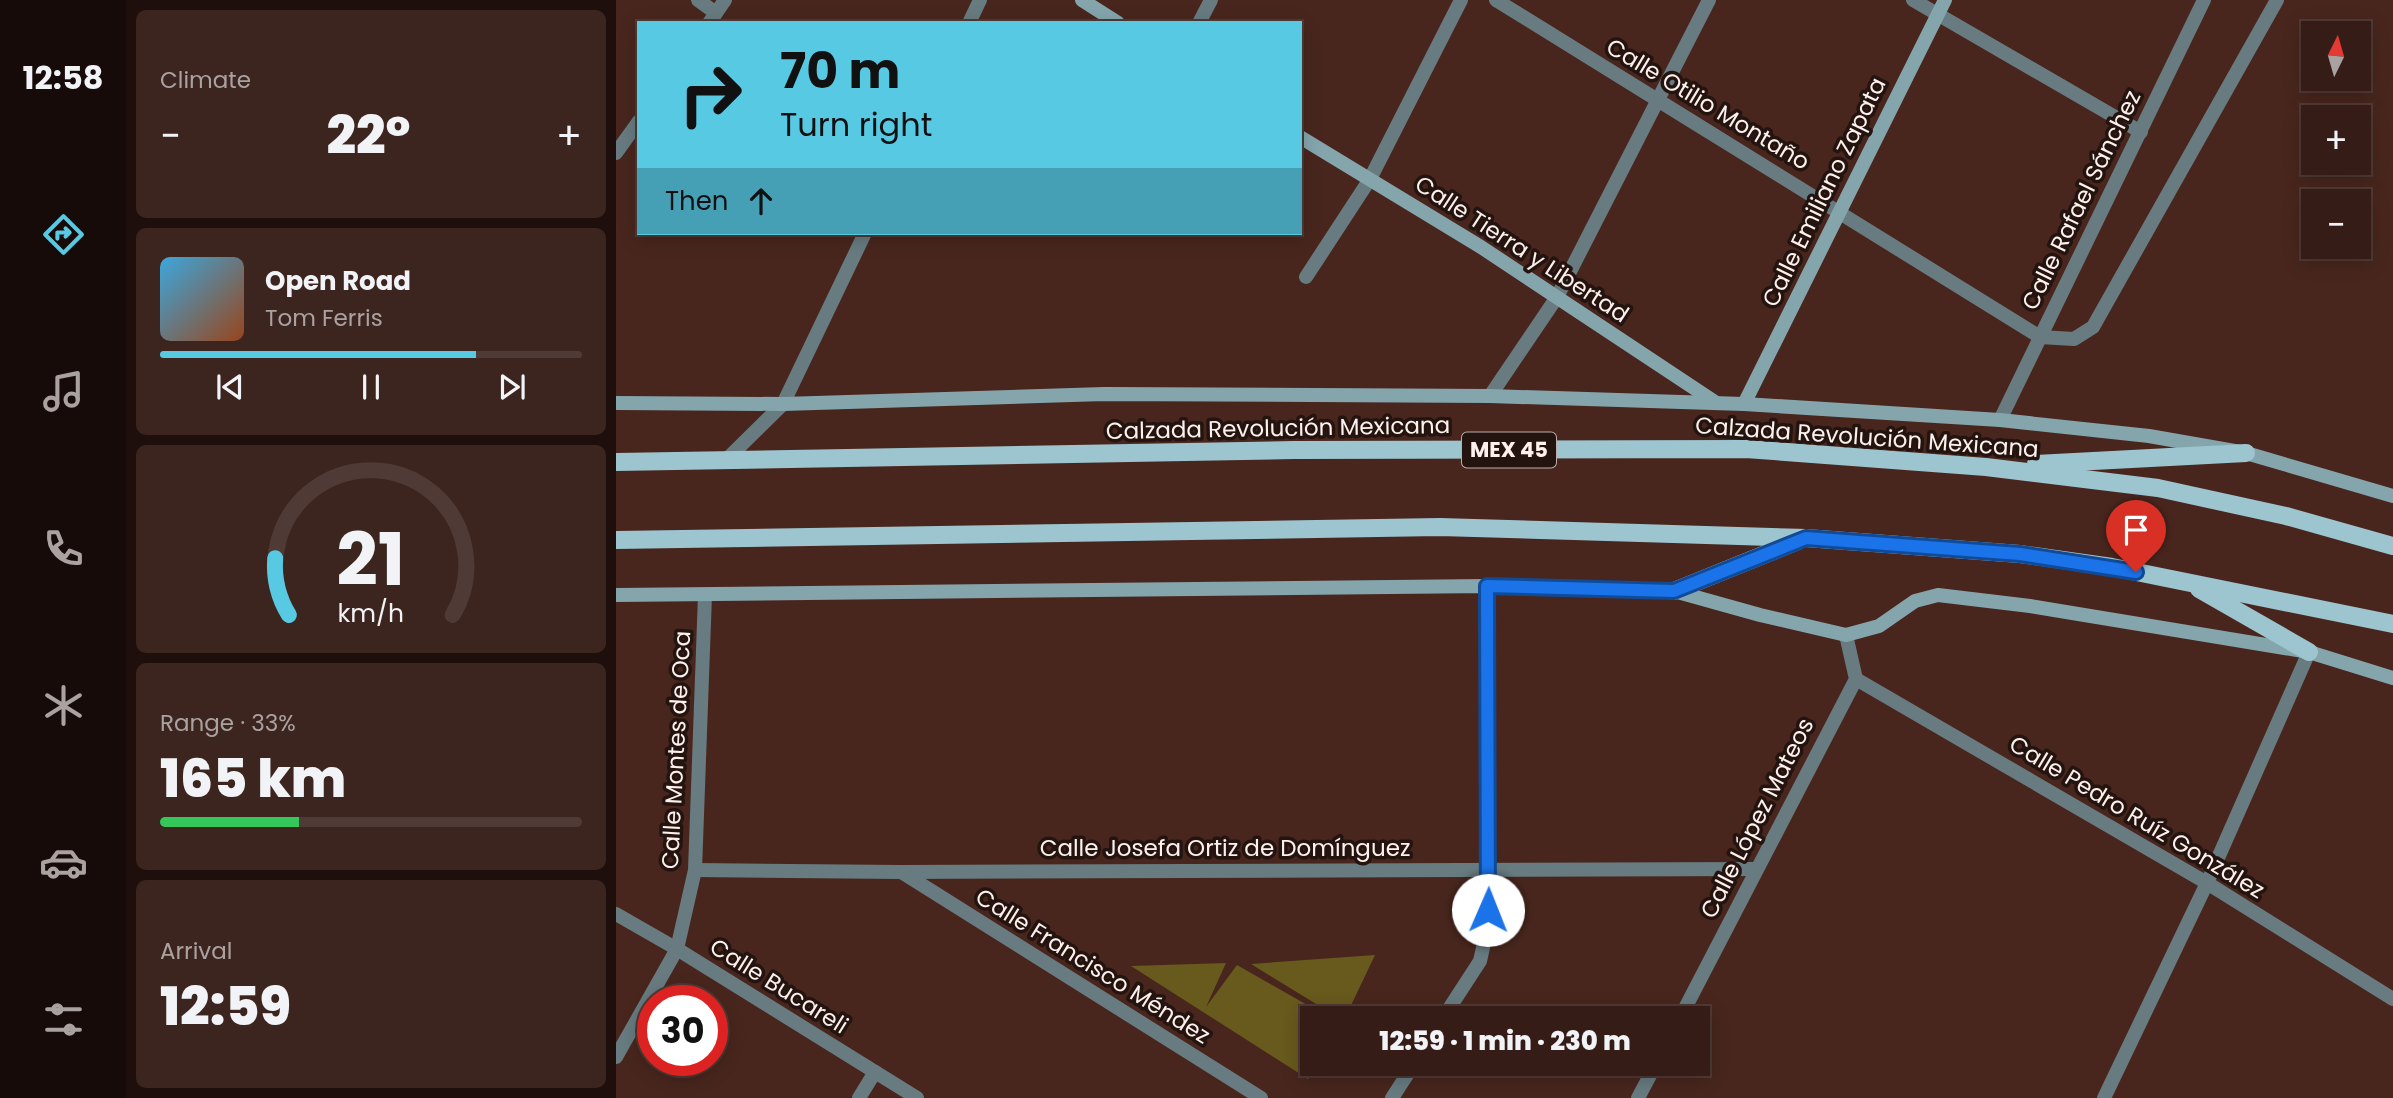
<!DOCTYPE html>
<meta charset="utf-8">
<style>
:root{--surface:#361c16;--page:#3d251f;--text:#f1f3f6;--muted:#aaa1a1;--line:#503a35;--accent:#58c9e3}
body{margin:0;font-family:Poppins,sans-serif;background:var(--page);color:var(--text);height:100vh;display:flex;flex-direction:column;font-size:26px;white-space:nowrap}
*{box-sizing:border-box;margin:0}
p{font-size:23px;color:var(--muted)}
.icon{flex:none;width:38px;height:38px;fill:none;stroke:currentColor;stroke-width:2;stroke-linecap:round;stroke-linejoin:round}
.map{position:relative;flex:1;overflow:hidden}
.side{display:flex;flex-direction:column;gap:10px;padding:10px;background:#1e0f0c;width:490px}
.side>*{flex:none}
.guide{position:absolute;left:21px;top:21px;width:665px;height:214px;border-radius:0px;box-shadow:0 4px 18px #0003,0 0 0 2px var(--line);background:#58c9e3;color:#111;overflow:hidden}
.needle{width:46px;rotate:5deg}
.fabs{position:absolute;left:1685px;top:21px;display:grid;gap:14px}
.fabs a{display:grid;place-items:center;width:70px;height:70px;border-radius:0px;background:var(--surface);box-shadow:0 4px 18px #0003,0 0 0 2px var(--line);font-size:35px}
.speed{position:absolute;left:21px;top:985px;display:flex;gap:14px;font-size:35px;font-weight:700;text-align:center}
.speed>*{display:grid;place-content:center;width:91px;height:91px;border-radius:50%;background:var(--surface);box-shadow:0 4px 18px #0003,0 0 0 2px var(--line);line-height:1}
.speed .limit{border:10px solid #d22;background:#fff;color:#111}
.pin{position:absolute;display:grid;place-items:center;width:60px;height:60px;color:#fff;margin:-72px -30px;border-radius:50% 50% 50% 0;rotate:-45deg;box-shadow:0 0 7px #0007}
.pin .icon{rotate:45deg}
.me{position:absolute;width:77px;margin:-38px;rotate:1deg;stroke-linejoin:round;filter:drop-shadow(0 0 5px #0008)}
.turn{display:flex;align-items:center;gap:24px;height:147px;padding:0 28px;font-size:32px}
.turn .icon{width:91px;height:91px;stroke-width:2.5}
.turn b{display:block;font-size:49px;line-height:60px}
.then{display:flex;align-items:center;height:66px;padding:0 28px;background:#0003;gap:14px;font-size:26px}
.big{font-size:52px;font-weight:800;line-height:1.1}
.side .tile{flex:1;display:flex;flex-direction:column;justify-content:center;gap:10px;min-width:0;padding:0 24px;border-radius:10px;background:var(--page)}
.side .dial{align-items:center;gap:0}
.dial svg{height:182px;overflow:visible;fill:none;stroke:var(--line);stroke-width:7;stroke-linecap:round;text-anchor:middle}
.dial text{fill:var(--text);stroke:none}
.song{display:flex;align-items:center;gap:21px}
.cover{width:84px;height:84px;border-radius:10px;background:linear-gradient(135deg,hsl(200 70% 55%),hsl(20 70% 35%))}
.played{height:7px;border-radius:4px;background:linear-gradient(90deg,var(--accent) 75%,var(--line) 75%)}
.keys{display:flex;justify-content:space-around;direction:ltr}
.heat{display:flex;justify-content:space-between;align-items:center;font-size:38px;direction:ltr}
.charge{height:10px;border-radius:5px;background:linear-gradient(90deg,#34c759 33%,var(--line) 0)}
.trip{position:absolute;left:684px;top:1006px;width:410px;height:70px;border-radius:0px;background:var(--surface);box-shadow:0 4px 18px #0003,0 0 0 2px var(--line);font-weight:800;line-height:70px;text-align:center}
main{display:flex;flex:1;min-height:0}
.menu{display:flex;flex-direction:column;width:126px;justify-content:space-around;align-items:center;background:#160b09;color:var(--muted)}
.menu .icon{width:49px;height:49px}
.menu .selected{color:var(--accent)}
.menu b{font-size:32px;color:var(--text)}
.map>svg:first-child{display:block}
</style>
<main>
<nav class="menu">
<b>12:58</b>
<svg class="icon selected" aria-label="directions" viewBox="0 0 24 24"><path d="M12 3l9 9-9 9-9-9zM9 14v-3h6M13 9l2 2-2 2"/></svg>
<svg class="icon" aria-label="music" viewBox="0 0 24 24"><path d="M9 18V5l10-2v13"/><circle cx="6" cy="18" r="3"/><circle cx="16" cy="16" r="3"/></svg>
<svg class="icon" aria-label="phone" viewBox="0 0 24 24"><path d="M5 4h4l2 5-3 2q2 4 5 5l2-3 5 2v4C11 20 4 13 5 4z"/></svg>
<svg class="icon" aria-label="climate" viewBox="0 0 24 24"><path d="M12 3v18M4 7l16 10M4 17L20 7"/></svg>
<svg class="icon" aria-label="car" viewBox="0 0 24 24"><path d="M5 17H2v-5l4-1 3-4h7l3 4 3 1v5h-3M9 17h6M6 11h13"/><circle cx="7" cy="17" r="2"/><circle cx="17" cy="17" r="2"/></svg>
<svg class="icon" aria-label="filters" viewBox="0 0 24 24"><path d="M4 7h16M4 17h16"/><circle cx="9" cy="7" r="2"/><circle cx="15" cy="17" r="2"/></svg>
</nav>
<section class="side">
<div class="tile"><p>Climate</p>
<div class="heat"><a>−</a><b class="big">22°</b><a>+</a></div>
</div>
<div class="tile">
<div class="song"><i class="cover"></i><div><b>Open Road</b><p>Tom Ferris</p></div></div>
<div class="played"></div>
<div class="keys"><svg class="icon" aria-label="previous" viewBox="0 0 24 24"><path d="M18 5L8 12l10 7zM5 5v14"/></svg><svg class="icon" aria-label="pause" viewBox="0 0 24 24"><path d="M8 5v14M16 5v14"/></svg><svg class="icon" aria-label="next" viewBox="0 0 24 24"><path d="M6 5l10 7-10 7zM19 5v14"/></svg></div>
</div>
<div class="tile dial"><svg viewBox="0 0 100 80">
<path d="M14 69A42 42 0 1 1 86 69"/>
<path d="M14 69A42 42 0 0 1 8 44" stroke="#58c9e3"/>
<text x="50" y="56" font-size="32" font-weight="700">21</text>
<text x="50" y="72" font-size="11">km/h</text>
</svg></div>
<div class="tile"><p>Range · 33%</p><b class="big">165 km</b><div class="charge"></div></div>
<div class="tile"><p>Arrival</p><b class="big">12:59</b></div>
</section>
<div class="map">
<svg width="1777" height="1098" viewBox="0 0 1777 1098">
<rect width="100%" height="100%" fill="#48261d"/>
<!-- green -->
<g fill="#68591d">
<polygon points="759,955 729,1018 723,1018 635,964"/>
<polygon points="610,963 590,1007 621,965 714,1018 696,1018 696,1064 699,1064 692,1079 515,966"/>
</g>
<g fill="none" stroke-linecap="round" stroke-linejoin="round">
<!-- lane -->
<polyline stroke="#677b80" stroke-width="14" points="1424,337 1458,339 1477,327 1661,0"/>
<!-- street -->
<g stroke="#677b80" stroke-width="14">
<polyline points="82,0 100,13 93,23"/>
<path d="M880 0C1061 113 1243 223 1424 337"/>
<polyline points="1297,0 1525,132"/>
<polyline points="100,13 109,0"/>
<polyline points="353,23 364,0"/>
<polyline points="583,23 595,0"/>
<polyline points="0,153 23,121"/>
<polyline points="690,277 754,179 845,0"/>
<polyline points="874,396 941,297 1093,0"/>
<polyline points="1384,420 1588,0"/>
<polyline points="109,461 167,404 249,233"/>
<polyline points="1240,679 1591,883 1777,999"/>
<polyline points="79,870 285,872 1140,869"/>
<polyline points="287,873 645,1098"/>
<polyline points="0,914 61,949 301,1098"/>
<polyline points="827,1018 864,961 871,930 871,586"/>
<polyline points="1064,1018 1240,679 1230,635"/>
<polyline points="0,1057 61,949 79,870 89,595"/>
<polyline points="243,1098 259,1072"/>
<polyline points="776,1098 798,1064"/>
<polyline points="1022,1098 1040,1064"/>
<polyline points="1488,1098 1591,883 1693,652"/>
</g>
<!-- secondary -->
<g stroke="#85a5ad" stroke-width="14">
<polyline points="466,0 502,23"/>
<polyline points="684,137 865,247 1099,402"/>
<polyline points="0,403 167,404 488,394 874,396 1128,404 1384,420 1533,436 1630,453 1777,496"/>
<polyline points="1128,404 1329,0"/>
<polyline points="0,595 871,586 1058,591 1144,615 1230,635 1263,626 1299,601 1322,595 1414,606 1693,652 1777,678"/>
</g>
<!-- primary -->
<g stroke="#9cc5d0" stroke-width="18">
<polyline points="0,462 678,450 1130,449 1370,467 1542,488 1670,516 1777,546"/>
<polyline points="1420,464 1630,453"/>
<polyline points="0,540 824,527 1190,538 1404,554 1496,567 1777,624"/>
<polyline points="1583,589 1693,652"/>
<polyline points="1058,591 1182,541"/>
</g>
</g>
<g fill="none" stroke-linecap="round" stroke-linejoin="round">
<!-- route casing -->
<g stroke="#114b97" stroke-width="18">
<polyline id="route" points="872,910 871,586 1058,591 1190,538 1404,554 1520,572"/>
</g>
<!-- route -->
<use href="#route" stroke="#1a73e8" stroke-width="12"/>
</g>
<g text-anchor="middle" stroke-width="7" stroke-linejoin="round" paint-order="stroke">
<!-- shield labels -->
<rect fill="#231410" stroke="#bcaeaa" stroke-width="2" x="846" y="432.5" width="94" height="35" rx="5"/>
<g font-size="21" font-weight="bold" fill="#fef0ec">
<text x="893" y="457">MEX 45</text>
</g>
<!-- street labels -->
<g font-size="23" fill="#fef0ec" stroke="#231410">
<text transform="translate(1092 104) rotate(31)" y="8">Calle Otilio Montaño</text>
<text transform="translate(1208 192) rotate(-64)" y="8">Calle Emiliano Zapata</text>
<text transform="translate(1465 200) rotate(-64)" y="8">Calle Rafael Sánchez</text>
<text transform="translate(906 249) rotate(33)" y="8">Calle Tierra y Libertad</text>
<text transform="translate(662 428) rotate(-1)" y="8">Calzada Revolución Mexicana</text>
<text transform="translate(1251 437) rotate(4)" y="8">Calzada Revolución Mexicana</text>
<text transform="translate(60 750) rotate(-87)" y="8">Calle Montes de Oca</text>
<text transform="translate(1521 817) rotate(31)" y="8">Calle Pedro Ruíz González</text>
<text transform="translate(1141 818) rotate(-63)" y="8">Calle López Mateos</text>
<text x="609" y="856">Calle Josefa Ortiz de Domínguez</text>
<text transform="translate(477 966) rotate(32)" y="8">Calle Francisco Méndez</text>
<text transform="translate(163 986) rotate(32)" y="8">Calle Bucareli</text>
</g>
</g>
</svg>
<div class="fabs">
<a><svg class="needle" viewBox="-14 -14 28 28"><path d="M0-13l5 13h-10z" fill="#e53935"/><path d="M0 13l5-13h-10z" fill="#aaa1a1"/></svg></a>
<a>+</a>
<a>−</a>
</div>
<div class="speed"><div class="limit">30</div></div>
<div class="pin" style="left:1520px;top:572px;background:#d93025"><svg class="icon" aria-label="arrive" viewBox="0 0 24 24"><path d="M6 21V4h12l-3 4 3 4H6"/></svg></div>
<svg class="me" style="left:872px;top:910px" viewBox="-20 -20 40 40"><circle r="19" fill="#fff"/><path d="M0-13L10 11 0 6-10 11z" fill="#1a73e8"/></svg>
<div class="trip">12:59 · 1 min · 230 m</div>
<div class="guide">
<div class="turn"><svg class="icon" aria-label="right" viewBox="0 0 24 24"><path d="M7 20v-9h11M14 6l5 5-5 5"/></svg><div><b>70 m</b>Turn right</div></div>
<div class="then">Then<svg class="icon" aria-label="ahead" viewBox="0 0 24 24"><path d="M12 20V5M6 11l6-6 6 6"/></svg></div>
</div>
</div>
</main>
